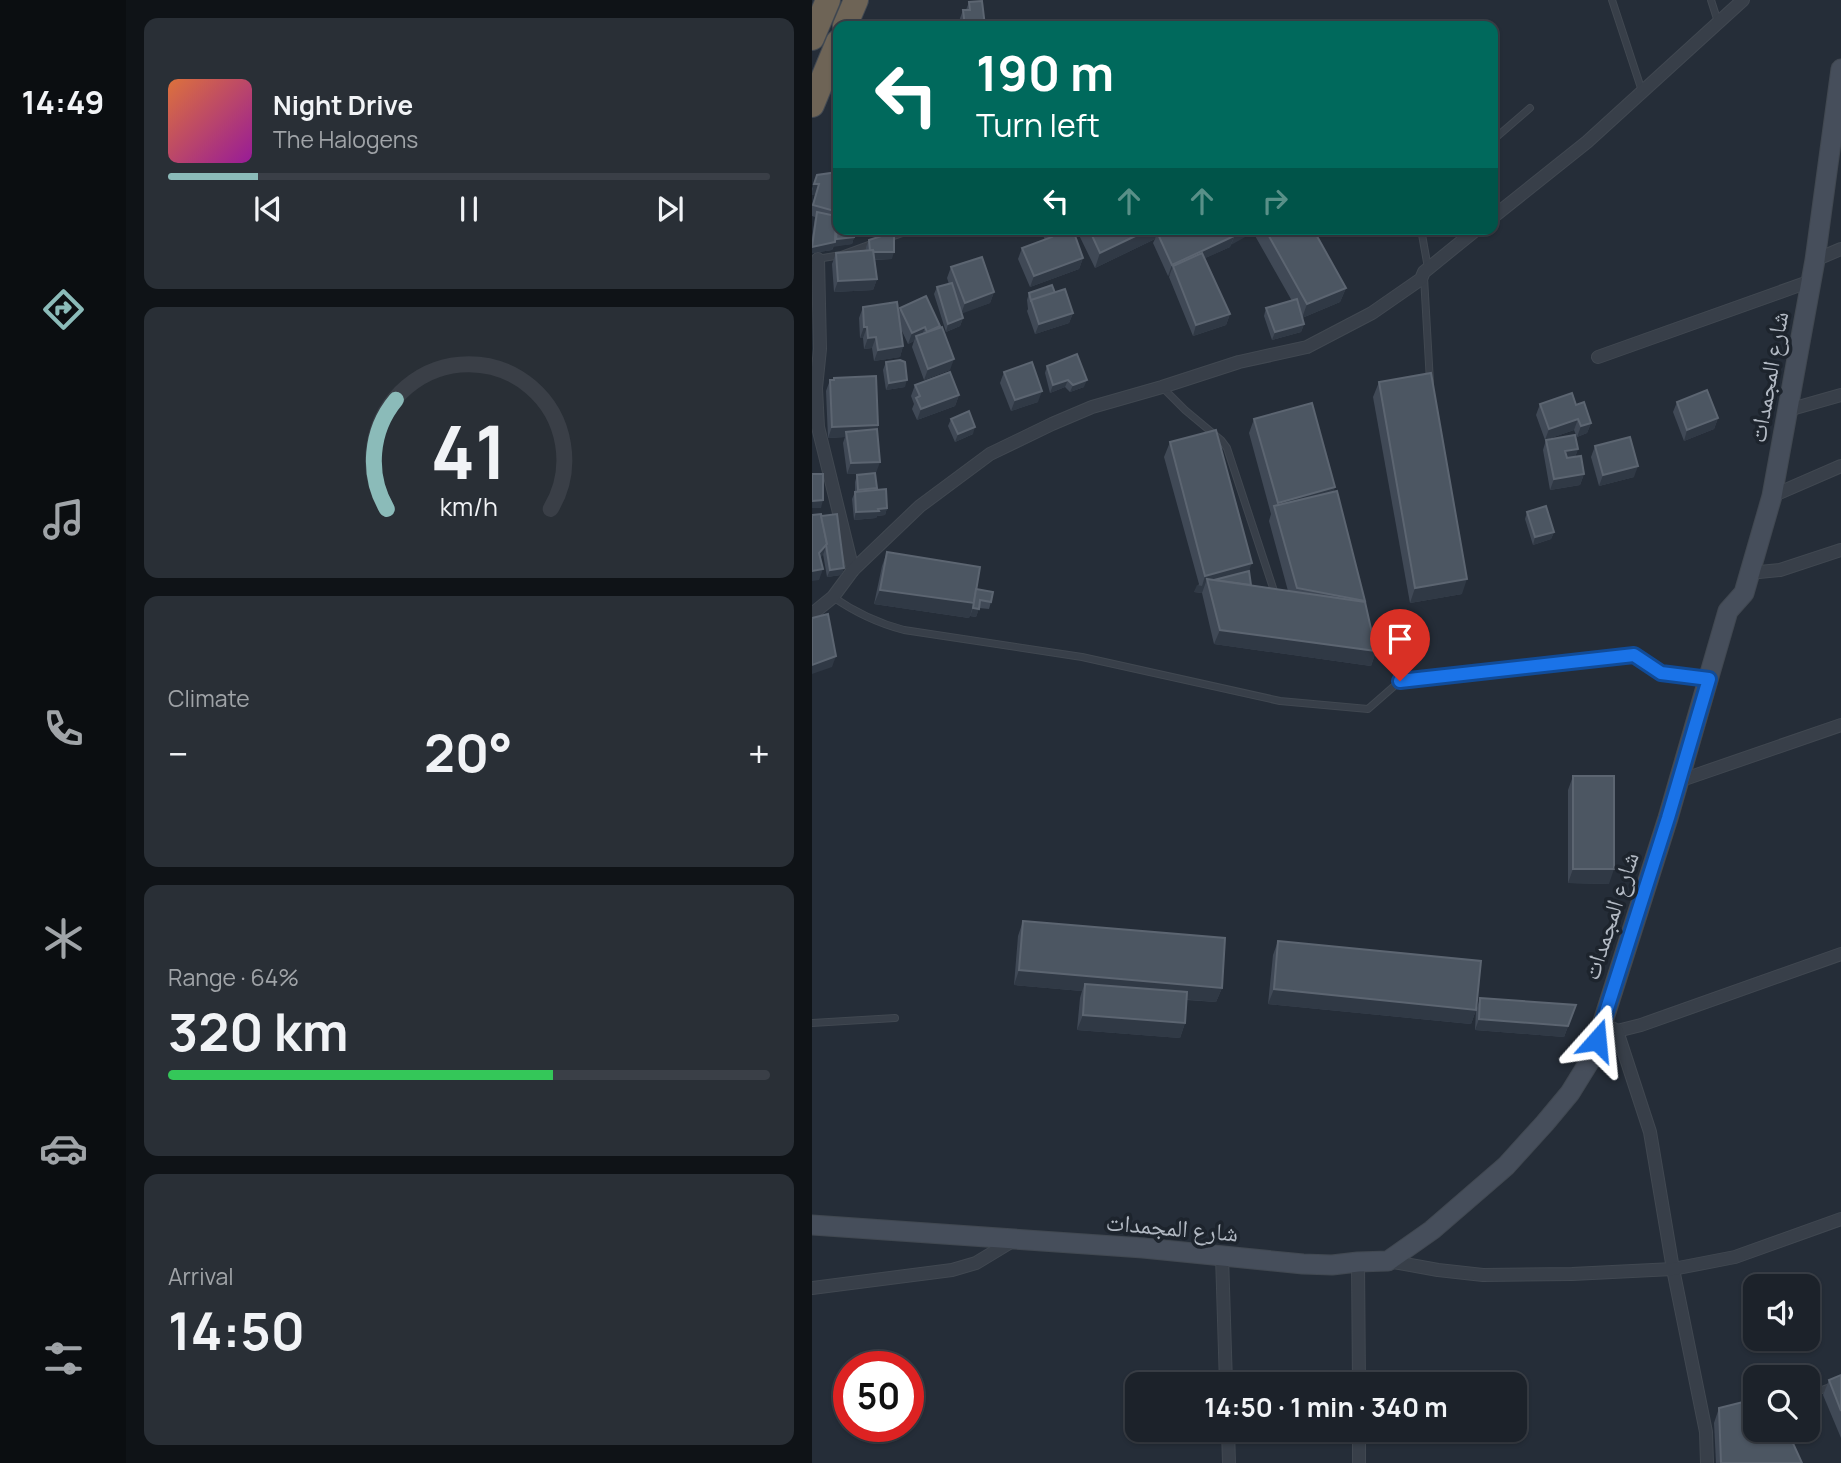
<!DOCTYPE html>
<meta charset="utf-8">
<style>
:root{--surface:#1c222a;--page:#292f36;--text:#f1f3f6;--muted:#a0a4a8;--line:#3a3f47;--accent:#8bbbb9}
body{margin:0;font-family:Manrope,"Noto Naskh Arabic",sans-serif;background:var(--page);color:var(--text);height:100vh;display:flex;flex-direction:column;font-size:26px;white-space:nowrap}
*{box-sizing:border-box;margin:0}
p{font-size:23px;color:var(--muted)}
.icon{flex:none;width:38px;height:38px;fill:none;stroke:currentColor;stroke-width:2;stroke-linecap:round;stroke-linejoin:round}
.map{position:relative;flex:1;overflow:hidden}
.drawer{display:flex;flex-direction:column;gap:18px;padding:18px;background:#0f1317;width:686px}
.drawer>*{flex:none}
.top-card{position:absolute;left:21px;top:21px;width:665px;height:214px;border-radius:14px;box-shadow:0 2px 5px #0004,0 0 0 2px var(--line);background:#00695c;color:#fff;overflow:hidden}
.buttons{position:absolute;left:931px;top:1274px;display:grid;gap:14px}
.buttons a{display:grid;place-items:center;width:77px;height:77px;border-radius:14px;background:var(--surface);box-shadow:0 2px 5px #0004,0 0 0 2px var(--line);font-size:35px}
.speed{position:absolute;left:21px;top:1351px;display:flex;gap:14px;font-size:35px;font-weight:700;text-align:center}
.speed>*{display:grid;place-content:center;width:91px;height:91px;border-radius:50%;background:var(--surface);box-shadow:0 2px 5px #0004,0 0 0 2px var(--line);line-height:1}
.speed .limit{border:10px solid #d22;background:#fff;color:#111}
.pin{position:absolute;display:grid;place-items:center;width:60px;height:60px;color:#fff;margin:-72px -30px;border-radius:50% 50% 50% 0;rotate:-45deg;box-shadow:0 0 7px #0007}
.pin .icon{rotate:45deg}
.me{position:absolute;width:77px;margin:-38px;rotate:18deg;stroke-linejoin:round;filter:drop-shadow(0 0 5px #0008)}
.turn{display:flex;align-items:center;gap:24px;height:147px;padding:0 28px;font-size:32px}
.turn .icon{width:91px;height:91px;stroke-width:2.5}
.turn b{display:block;font-size:49px;line-height:60px}
.lanes{display:flex;align-items:center;height:66px;padding:0 28px;background:#0003;justify-content:center;gap:35px;direction:ltr}
.lanes .off{opacity:.35}
.big{font-size:52px;font-weight:700;line-height:1.1}
.drawer .card{flex:1;display:flex;flex-direction:column;justify-content:center;gap:10px;min-width:0;padding:0 24px;border-radius:14px;background:var(--page)}
.drawer .dial{align-items:center;gap:0}
.dial svg{height:182px;overflow:visible;fill:none;stroke:var(--line);stroke-width:7;stroke-linecap:round;text-anchor:middle}
.dial text{fill:var(--text);stroke:none}
.song{display:flex;align-items:center;gap:21px}
.cover{width:84px;height:84px;border-radius:10px;background:linear-gradient(135deg,hsl(20 70% 55%),hsl(300 70% 35%))}
.played{height:7px;border-radius:4px;background:linear-gradient(90deg,var(--accent) 15%,var(--line) 15%)}
.keys{display:flex;justify-content:space-around;direction:ltr}
.heat{display:flex;justify-content:space-between;align-items:center;font-size:38px;direction:ltr}
.charge{height:10px;border-radius:5px;background:linear-gradient(90deg,#34c759 64%,var(--line) 0)}
.trip{position:absolute;left:313px;top:1372px;width:402px;height:70px;border-radius:14px;background:var(--surface);box-shadow:0 2px 5px #0004,0 0 0 2px var(--line);font-weight:700;line-height:70px;text-align:center}
main{display:flex;flex:1;min-height:0}
.tabs{display:flex;flex-direction:column;width:126px;justify-content:space-around;align-items:center;background:#0b0e11;color:var(--muted)}
.tabs .icon{width:49px;height:49px}
.tabs .current{color:var(--accent)}
.tabs b{font-size:32px;color:var(--text)}
.map>svg:first-child{display:block}
</style>
<main>
<nav class="tabs">
<b>14:49</b>
<svg class="icon current" aria-label="directions" viewBox="0 0 24 24"><path d="M12 3l9 9-9 9-9-9zM9 14v-3h6M13 9l2 2-2 2"/></svg>
<svg class="icon" aria-label="music" viewBox="0 0 24 24"><path d="M9 18V5l10-2v13"/><circle cx="6" cy="18" r="3"/><circle cx="16" cy="16" r="3"/></svg>
<svg class="icon" aria-label="phone" viewBox="0 0 24 24"><path d="M5 4h4l2 5-3 2q2 4 5 5l2-3 5 2v4C11 20 4 13 5 4z"/></svg>
<svg class="icon" aria-label="climate" viewBox="0 0 24 24"><path d="M12 3v18M4 7l16 10M4 17L20 7"/></svg>
<svg class="icon" aria-label="car" viewBox="0 0 24 24"><path d="M5 17H2v-5l4-1 3-4h7l3 4 3 1v5h-3M9 17h6M6 11h13"/><circle cx="7" cy="17" r="2"/><circle cx="17" cy="17" r="2"/></svg>
<svg class="icon" aria-label="filters" viewBox="0 0 24 24"><path d="M4 7h16M4 17h16"/><circle cx="9" cy="7" r="2"/><circle cx="15" cy="17" r="2"/></svg>
</nav>
<section class="drawer">
<div class="card">
<div class="song"><i class="cover"></i><div><b>Night Drive</b><p>The Halogens</p></div></div>
<div class="played"></div>
<div class="keys"><svg class="icon" aria-label="previous" viewBox="0 0 24 24"><path d="M18 5L8 12l10 7zM5 5v14"/></svg><svg class="icon" aria-label="pause" viewBox="0 0 24 24"><path d="M8 5v14M16 5v14"/></svg><svg class="icon" aria-label="next" viewBox="0 0 24 24"><path d="M6 5l10 7-10 7zM19 5v14"/></svg></div>
</div>
<div class="card dial"><svg viewBox="0 0 100 80">
<path d="M14 69A42 42 0 1 1 86 69"/>
<path d="M14 69A42 42 0 0 1 18 21" stroke="#8bbbb9"/>
<text x="50" y="56" font-size="32" font-weight="700">41</text>
<text x="50" y="72" font-size="11">km/h</text>
</svg></div>
<div class="card"><p>Climate</p>
<div class="heat"><a>−</a><b class="big">20°</b><a>+</a></div>
</div>
<div class="card"><p>Range · 64%</p><b class="big">320 km</b><div class="charge"></div></div>
<div class="card"><p>Arrival</p><b class="big">14:50</b></div>
</section>
<div class="map">
<svg width="1029" height="1463" viewBox="0 0 1029 1463">
<rect width="100%" height="100%" fill="#252d38"/>
<g fill="none" stroke-linecap="round" stroke-linejoin="round">
<!-- lane casing -->
<g stroke="#414851" stroke-width="8">
<g id="lane">
<polyline points="800,0 830,91"/>
<polyline points="899,0 906,22"/>
<polyline points="681,140 718,108"/>
<polyline points="609,229 616,268"/>
<polyline points="76,238 102,229"/>
<polyline points="5,259 29,255 62,243"/>
<polyline points="612,277 618,382"/>
<polyline points="350,387 373,410 409,440 415,448 463,594"/>
<path d="M21 597C44 613 65 623 92 630L270 657 468 701 556 709 588 681 822 655 849 673 895 679"/>
<polyline points="0,1023 83,1018"/>
<polyline points="996,1395 1029,1383"/>
</g>
</g>
<!-- street casing -->
<g stroke="#414851" stroke-width="14">
<g id="street">
<polyline points="681,217 775,142 931,0"/>
<polyline points="6,259 8,349 4,388 6,427 41,570"/>
<polyline points="1003,260 1029,249"/>
<polyline points="786,357 999,281"/>
<polyline points="976,410 1029,395"/>
<polyline points="960,496 1029,466"/>
<polyline points="937,573 968,570 1029,550"/>
<polyline points="0,614 21,597 41,570 108,506 178,454 240,424 280,407 350,387 427,362 495,347 560,313 609,279 612,272 665,229"/>
<polyline points="867,781 1029,725"/>
<polyline points="800,1028 805,1031 829,1025 1029,954"/>
<polyline points="805,1031 838,1132 861,1269 894,1432 895,1463"/>
<polyline points="410,1256 414,1384"/>
<polyline points="576,1261 626,1270 671,1275 760,1274 861,1269 923,1257 1029,1219"/>
<polyline points="546,1262 547,1384"/>
<polyline points="0,1288 140,1270 164,1263 202,1240"/>
<polyline points="416,1430 417,1463"/>
<polyline points="547,1430 547,1463"/>
</g>
</g>
<!-- secondary casing -->
<g stroke="#414851" stroke-width="21">
<polyline id="secondary" points="0,1225 331,1248 491,1264 520,1265 546,1262 576,1261 620,1230 694,1166 733,1123 758,1093 779,1059 856,818 916,611 932,593 960,496 1003,260 1029,69"/>
</g>
<!-- highway casing -->
<g stroke="#434a53" stroke-width="26">
<g id="highway">
<polyline points="33,26 44,0"/>
<polyline points="0,38 16,0"/>
<polyline points="0,105 26,42"/>
</g>
</g>
<!-- lane -->
<use href="#lane" stroke="#383f49" stroke-width="6"/>
<!-- street -->
<use href="#street" stroke="#383f49" stroke-width="12"/>
<!-- secondary -->
<use href="#secondary" stroke="#464e5b" stroke-width="19"/>
<!-- highway -->
<use href="#highway" stroke="#6e6456" stroke-width="24"/>
</g>
<!-- wall -->
<g fill="#404956">
<polygon points="157,2 173,26 148,26 147,21 151,10 154,10"/>
<polygon points="26,172 26,216 24,225 26,218 42,237 40,244 22,246 20,250 0,253 0,238 3,217 0,216 0,206 3,195 0,195 0,189 5,175"/>
<polygon points="228,229 264,229 262,233 271,258 267,269 218,287 206,259 210,248 233,240"/>
<polygon points="267,229 501,229 534,288 528,302 490,318 492,324 489,332 460,340 452,316 454,308 480,301 442,234 442,232 419,244 418,247 393,258 418,314 414,325 381,336 357,277 358,274 356,276 341,243 343,239 283,268 266,233"/>
<polygon points="57,240 80,259 63,260 65,279 61,290 22,292 20,264 24,253 54,251 54,247"/>
<polygon points="139,267 182,292 178,303 149,313 151,318 148,326 134,332 122,294 125,287 137,284 135,278"/>
<polygon points="217,293 243,293 261,313 257,323 223,334 215,311 216,309 215,300"/>
<polygon points="51,307 86,313 88,308 128,326 127,328 138,370 112,380 100,347 102,341 96,344 89,329 91,346 88,357 62,361 60,348 52,349 51,338 48,338 47,318"/>
<polygon points="74,362 93,387 74,390 71,370"/>
<polygon points="235,366 272,387 258,392 253,387 238,393 233,373"/>
<polygon points="192,372 226,402 199,411 188,383"/>
<polygon points="22,378 66,425 65,430 64,473 35,474 31,443 33,437 16,438 14,391 18,380 21,380"/>
<polygon points="567,382 650,594 598,603 561,397"/>
<polygon points="103,385 147,395 143,406 105,420 100,409 102,404 99,396"/>
<polygon points="865,402 906,418 902,429 872,441 861,412"/>
<polygon points="728,404 764,405 779,423 775,433 765,437 762,430 733,440 724,415"/>
<polygon points="139,419 161,434 143,442 136,426"/>
<polygon points="442,419 523,487 521,491 553,601 564,651 559,666 402,644 390,593 382,592 387,584 352,457 358,442 437,571 439,585 476,591 457,521 459,514 437,433"/>
<polygon points="734,440 766,449 763,457 772,474 768,485 738,490 731,450"/>
<polygon points="783,446 822,477 787,486 779,457"/>
<polygon points="45,475 64,490 75,508 73,515 65,516 64,518 42,520 40,499 43,492 43,482"/>
<polygon points="715,512 742,532 739,539 721,545 713,519"/>
<polygon points="0,515 32,568 29,575 15,577 11,554 8,558 7,580"/>
<polygon points="75,552 164,589 179,602 177,609 167,608 164,617 158,616 159,611 157,618 62,604 70,566"/>
<polygon points="761,776 797,884 756,883 756,790"/>
<polygon points="211,921 410,988 404,1002 375,1000 373,1023 368,1038 265,1030 268,998 270,991 202,985 206,936"/>
<polygon points="466,941 665,1008 668,998 764,1005 752,1037 663,1030 664,1010 659,1024 456,1004 461,955"/>
<polygon points="1029,1375 1029,1438 1011,1395 1017,1380"/>
<polygon points="907,1408 990,1463 904,1463 902,1423"/>
</g>
<!-- shaded-wall -->
<g fill="#303945">
<polygon points="2,184 7,184 3,195 0,195 0,191"/>
<polygon points="338,229 362,229 345,232 343,239 283,268 288,253"/>
<polygon points="431,229 443,229 442,232 419,245 423,234"/>
<polygon points="422,236 418,247 363,272 361,266 358,274 356,276 360,265"/>
<polygon points="42,237 40,244 21,247 24,239"/>
<polygon points="23,242 20,250 0,253 0,247"/>
<polygon points="58,252 82,252 80,259 55,260"/>
<polygon points="271,258 267,269 218,287 222,276"/>
<polygon points="65,279 61,290 22,292 26,281"/>
<polygon points="534,288 528,302 490,318 495,304"/>
<polygon points="182,292 178,303 149,314 153,303"/>
<polygon points="261,313 257,323 223,334 227,324"/>
<polygon points="418,314 414,325 381,336 384,325"/>
<polygon points="151,318 148,326 134,332 136,324"/>
<polygon points="492,324 489,332 460,340 463,332"/>
<polygon points="52,327 55,327 51,338 48,338"/>
<polygon points="113,327 109,338 104,336 102,341 96,344 100,333"/>
<polygon points="64,337 60,348 52,349 56,338"/>
<polygon points="91,346 88,357 62,361 66,350"/>
<polygon points="142,359 138,370 112,380 116,369"/>
<polygon points="95,380 93,387 74,390 77,383"/>
<polygon points="256,380 253,387 238,393 241,385"/>
<polygon points="275,380 272,387 258,392 261,385"/>
<polygon points="230,391 226,402 199,411 203,400"/>
<polygon points="147,395 143,406 105,420 109,409"/>
<polygon points="906,418 902,429 872,441 875,430"/>
<polygon points="766,419 762,430 733,440 737,429"/>
<polygon points="779,423 775,433 765,437 769,426"/>
<polygon points="66,425 62,436 34,432 33,437 16,438 20,427"/>
<polygon points="163,427 161,434 143,442 146,434"/>
<polygon points="766,449 762,460 750,462 753,451"/>
<polygon points="68,462 64,473 35,474 39,463"/>
<polygon points="826,466 822,477 787,486 791,475"/>
<polygon points="772,474 768,485 738,490 742,479"/>
<polygon points="523,487 518,502 463,509 466,503"/>
<polygon points="11,500 9,508 0,508 0,501"/>
<polygon points="75,508 73,515 65,516 64,518 42,520 44,512"/>
<polygon points="742,532 739,539 721,545 723,537"/>
<polygon points="15,544 11,555 3,564 7,553"/>
<polygon points="440,563 434,578 400,587 395,579 390,593 382,592 385,585 390,586 393,576"/>
<polygon points="32,568 29,575 15,577 18,570"/>
<polygon points="11,569 7,580 0,581 0,571"/>
<polygon points="655,579 650,594 598,603 603,588"/>
<polygon points="68,590 162,603 157,618 62,604"/>
<polygon points="161,608 167,609 164,617 158,616"/>
<polygon points="408,630 564,651 559,666 402,644"/>
<polygon points="24,656 20,667 0,674 0,665"/>
<polygon points="761,869 802,869 797,884 756,883"/>
<polygon points="207,970 410,988 404,1002 272,991 273,984 270,991 202,985"/>
<polygon points="462,989 664,1010 659,1024 456,1004"/>
<polygon points="271,1015 373,1023 368,1038 265,1030"/>
<polygon points="667,1019 756,1026 752,1037 663,1030"/>
</g>
<!-- building -->
<g fill="#4c5662" stroke="#5c6571" stroke-width="2">
<polygon points="170,1 173,26 153,26 151,10 158,10 157,2"/>
<polygon points="26,172 26,212 1,205 7,184 2,184 5,175"/>
<polygon points="5,212 24,216 23,242 0,247"/>
<polygon points="26,220 26,229 41,229 42,237 24,239"/>
<polygon points="237,229 257,229 243,235 261,230 271,258 222,276 210,248 240,237"/>
<polygon points="277,229 338,229 288,253"/>
<polygon points="351,229 418,229 422,236 360,265 345,232"/>
<polygon points="420,229 431,229 423,234"/>
<polygon points="453,229 501,229 534,288 495,304"/>
<polygon points="82,232 82,252 62,252 61,250 58,251 57,240"/>
<polygon points="61,250 65,279 26,281 24,253"/>
<polygon points="390,253 418,314 384,325 361,266"/>
<polygon points="170,257 182,292 153,303 139,267"/>
<polygon points="140,283 151,318 136,324 125,287"/>
<polygon points="240,285 243,293 219,301 217,293"/>
<polygon points="253,289 261,313 227,324 219,300"/>
<polygon points="114,296 128,326 115,332 113,327 100,333 88,308"/>
<polygon points="485,299 492,324 463,332 454,308"/>
<polygon points="85,302 91,346 66,350 64,337 56,338 55,327 52,327 51,307"/>
<polygon points="130,327 142,359 116,369 104,336"/>
<polygon points="265,354 275,380 261,385 256,380 241,385 235,366"/>
<polygon points="88,360 93,362 95,380 77,383 74,362"/>
<polygon points="220,362 230,391 203,400 192,372"/>
<polygon points="138,372 147,395 109,409 104,398 108,396 103,385"/>
<polygon points="619,373 655,579 603,588 567,382"/>
<polygon points="64,376 66,425 20,427 18,380 22,380 22,378"/>
<polygon points="895,390 906,418 875,430 865,402"/>
<polygon points="760,393 764,405 772,402 779,423 769,426 766,419 737,429 728,404"/>
<polygon points="500,403 523,487 466,503 442,419"/>
<polygon points="157,411 163,427 146,434 139,419"/>
<polygon points="65,429 68,462 39,463 34,432"/>
<polygon points="404,430 440,563 393,576 358,442"/>
<polygon points="763,435 766,449 753,451 755,458 769,456 772,474 742,479 734,440"/>
<polygon points="818,437 826,466 791,475 783,446"/>
<polygon points="63,473 65,488 46,490 45,475"/>
<polygon points="0,474 11,474 11,500 0,501"/>
<polygon points="74,489 75,508 66,509 67,511 44,512 43,492"/>
<polygon points="525,491 553,601 485,588 462,506"/>
<polygon points="734,506 742,532 723,537 715,512"/>
<polygon points="9,514 15,544 7,553 11,569 0,571 0,515"/>
<polygon points="25,514 32,568 18,570 14,545 15,544 9,516"/>
<polygon points="75,552 168,567 162,603 68,590"/>
<polygon points="437,571 439,585 402,580"/>
<polygon points="395,579 553,602 564,651 408,630"/>
<polygon points="164,589 181,592 179,602 168,600 167,609 161,608"/>
<polygon points="16,614 24,656 0,665 0,618"/>
<rect x="761" y="776" width="41" height="93"/>
<polygon points="211,921 413,938 410,988 207,970"/>
<polygon points="466,941 669,961 664,1010 462,989"/>
<polygon points="273,984 375,992 373,1023 271,1015"/>
<polygon points="668,998 764,1005 756,1026 667,1019"/>
<polygon points="1029,1375 1029,1411 1017,1380"/>
<polygon points="943,1399 943,1430 975,1430 990,1463 909,1463 907,1408"/>
</g>
<g fill="none" stroke-linecap="round" stroke-linejoin="round">
<!-- route casing -->
<g stroke="#114b97" stroke-width="18">
<polyline id="route" points="588,681 822,655 849,673 897,679 856,818 785,1040"/>
</g>
<!-- route -->
<use href="#route" stroke="#1a73e8" stroke-width="12"/>
</g>
<g text-anchor="middle" stroke-width="7" stroke-linejoin="round" paint-order="stroke">
<!-- street labels -->
<g font-size="24" fill="#b3bac4" stroke="#1d242d">
<text transform="translate(957 377) rotate(-80)" y="8">شارع المجمدات</text>
<text transform="translate(799 916) rotate(-72)" y="8">شارع المجمدات</text>
<text transform="translate(360 1228) rotate(5)" y="8">شارع المجمدات</text>
</g>
</g>
</svg>
<div class="buttons">
<a><svg class="icon" aria-label="sound" viewBox="0 0 24 24"><path d="M4 9h4l5-4v14l-5-4H4zM17 9q2 3 0 6"/></svg></a>
<a><svg class="icon" aria-label="search" viewBox="0 0 24 24"><circle cx="10" cy="10" r="6"/><path d="M15 15l6 6"/></svg></a>
</div>
<div class="speed"><div class="limit">50</div></div>
<div class="pin" style="left:588px;top:681px;background:#d93025"><svg class="icon" aria-label="arrive" viewBox="0 0 24 24"><path d="M6 21V4h12l-3 4 3 4H6"/></svg></div>
<svg class="me" style="left:785px;top:1040px" viewBox="-20 -20 40 40"><path d="M0-17L14 15 0 8-14 15z" fill="#1a73e8" stroke="#fff" stroke-width="4"/></svg>
<div class="trip">14:50 · 1 min · 340 m</div>
<div class="top-card">
<div class="turn"><svg class="icon" aria-label="left" viewBox="0 0 24 24"><path d="M17 20v-9H6M10 6l-5 5 5 5"/></svg><div><b>190 m</b>Turn left</div></div>
<div class="lanes"><svg class="icon" aria-label="left" viewBox="0 0 24 24"><path d="M17 20v-9H6M10 6l-5 5 5 5"/></svg><svg class="icon off" aria-label="ahead" viewBox="0 0 24 24"><path d="M12 20V5M6 11l6-6 6 6"/></svg><svg class="icon off" aria-label="ahead" viewBox="0 0 24 24"><path d="M12 20V5M6 11l6-6 6 6"/></svg><svg class="icon off" aria-label="right" viewBox="0 0 24 24"><path d="M7 20v-9h11M14 6l5 5-5 5"/></svg></div>
</div>
</div>
</main>
